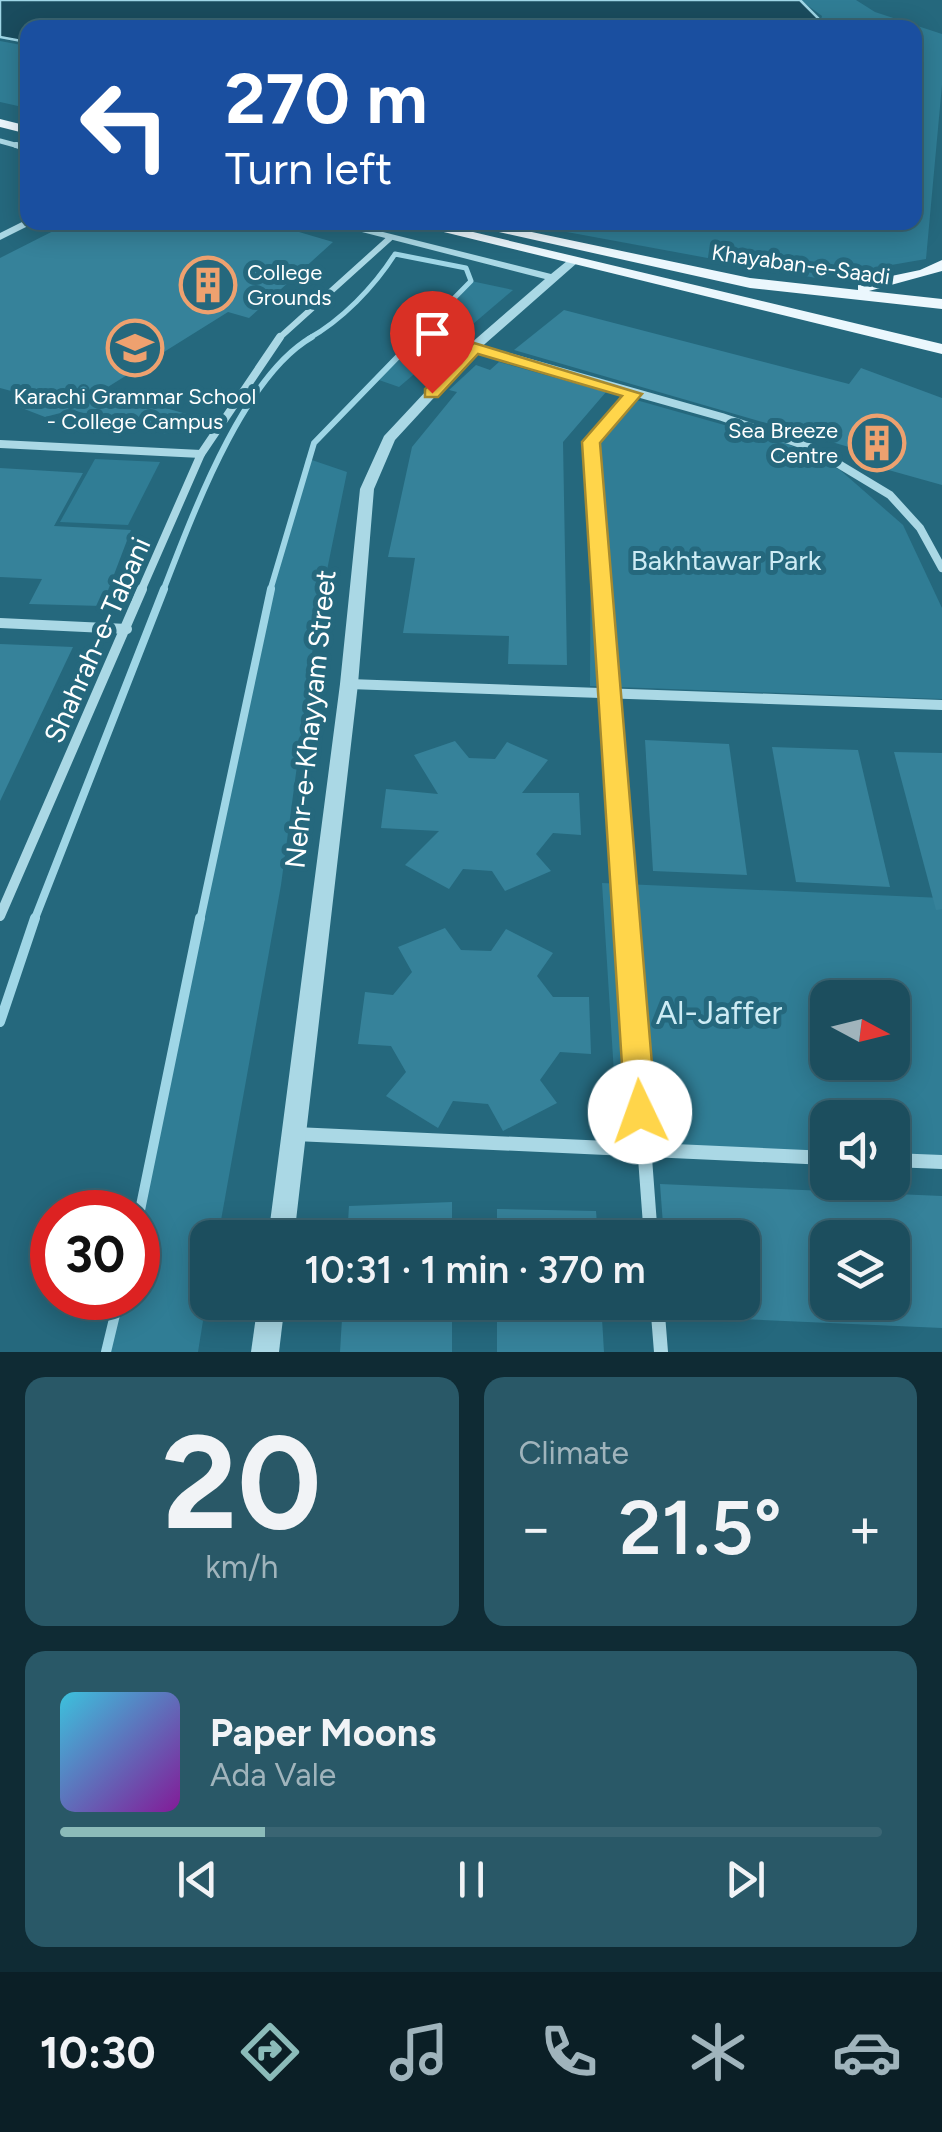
<!DOCTYPE html>
<meta charset="utf-8">
<style>
:root{--surface:#1c4e5e;--page:#295867;--text:#f1f3f6;--muted:#a0b4bc;--line:#3a6573;--accent:#8bbbb9}
body{margin:0;font-family:Figtree,sans-serif;background:var(--page);color:var(--text);height:100vh;display:flex;flex-direction:column;font-size:38px;white-space:nowrap}
*{box-sizing:border-box;margin:0}
p{font-size:32px;color:var(--muted)}
.icon{flex:none;width:55px;height:55px;fill:none;stroke:currentColor;stroke-width:2;stroke-linecap:round;stroke-linejoin:round}
.map{position:relative;height:1352px;overflow:hidden}
.side{display:flex;flex-direction:column;gap:25px;padding:25px;background:#0f2b34;flex:1}
.side>*{flex:none}
.guide{position:absolute;left:20px;top:20px;width:902px;height:210px;border-radius:20px;box-shadow:0 5px 25px #0003,0 0 0 2px var(--line);background:#1a4fa0;color:#fff;overflow:hidden}
.needle{width:65px;rotate:97deg}
.fabs{position:absolute;left:810px;top:980px;display:grid;gap:20px}
.fabs a{display:grid;place-items:center;width:100px;height:100px;border-radius:20px;background:var(--surface);box-shadow:0 5px 25px #0003,0 0 0 2px var(--line);font-size:50px}
.speed{position:absolute;left:30px;top:1190px;display:flex;gap:20px;font-size:50px;font-weight:700;text-align:center}
.speed>*{display:grid;place-content:center;width:130px;height:130px;border-radius:50%;background:var(--surface);box-shadow:0 5px 25px #0003,0 0 0 2px var(--line);line-height:1}
.speed .limit{border:15px solid #d22;background:#fff;color:#111}
.pin{position:absolute;display:grid;place-items:center;width:85px;height:85px;color:#fff;margin:-102px -42px;border-radius:50% 50% 50% 0;rotate:-45deg;box-shadow:0 0 10px #0007}
.pin .icon{rotate:45deg}
.me{position:absolute;width:110px;margin:-55px;rotate:357deg;stroke-linejoin:round;filter:drop-shadow(0 0 8px #0008)}
.turn{display:flex;align-items:center;gap:35px;height:210px;padding:0 40px;font-size:45px}
.turn .icon{width:130px;height:130px;stroke-width:2.5}
.turn b{display:block;font-size:70px;line-height:85px}
.big{font-size:75px;font-weight:600;line-height:1.1}
.side .card{flex:1;display:flex;flex-direction:column;justify-content:center;gap:15px;min-width:0;padding:0 35px;border-radius:20px;background:var(--page)}
.side .dial{align-items:center;gap:0}
.dial b{font-size:130px;line-height:1}
.song{display:flex;align-items:center;gap:30px}
.cover{width:120px;height:120px;border-radius:15px;background:linear-gradient(135deg,hsl(190 70% 55%),hsl(290 70% 35%))}
.played{height:10px;border-radius:5px;background:linear-gradient(90deg,var(--accent) 25%,var(--line) 25%)}
.keys{display:flex;justify-content:space-around;direction:ltr}
.heat{display:flex;justify-content:space-between;align-items:center;font-size:55px;direction:ltr}
.side .tiles{flex:1;display:grid;gap:25px;grid-template-columns:1fr 1fr}
.card:last-child{grid-column:span 2}
.trip{position:absolute;left:190px;top:1220px;width:570px;height:100px;border-radius:20px;background:var(--surface);box-shadow:0 5px 25px #0003,0 0 0 2px var(--line);font-weight:600;line-height:100px;text-align:center}
.dock{display:flex;height:160px;justify-content:space-around;align-items:center;background:#0b1f26;color:var(--muted)}
.dock .icon{width:70px;height:70px}
.dock .on{color:var(--accent)}
.dock b{font-size:45px;color:var(--text)}
.map>svg:first-child{display:block}
</style>
<div class="map">
<svg width="942" height="1352" viewBox="0 0 942 1352">
<rect width="100%" height="100%" fill="#25687d"/>
<!-- green -->
<g fill="#307d95" fill-rule="evenodd">
<polygon points="800,0 856,0 875,12 942,34 942,85 926,259 816,278 518,223 915,222 915,28 819,27 822,16"/>
<polygon points="0,41 27,46 27,108 0,102"/>
<polygon points="471,281 513,290 399,387 379,380"/>
<polygon points="622,396 784,442 840,470 903,525 942,608 942,699 590,686 591,443"/>
<polygon points="306,458 347,472 316,624 281,885 218,1237 208,1238 207,1296 198,1352 106,1352 119,1298 138,1298 138,1220 180,1024 182,991 262,617 291,530"/>
<polygon points="95,459 160,462 128,525 60,522"/>
<path d="M602 883 942 898V1164L893 1162 892 1118H828L827 1160 619 1153ZM828 998H892V1062H828Z"/>
</g>
<!-- water -->
<polygon fill="#1a4c5e" stroke="#9fd6e6" stroke-width="2.5" points="0,0 800,0 818,18 815,28 28,28 27,42 0,37"/>
<g fill="none" stroke-linecap="round" stroke-linejoin="round">
<!-- stream-far3 -->
<path stroke="#9fd6e6" stroke-width="5" d="M308 339C342 320 374 287 395 254L466 268 471 281 414 339"/>
<!-- stream-far2 -->
<g stroke="#9fd6e6" stroke-width="6">
<path d="M163 591C192 517 242 377 312 337"/>
<polyline points="270,591 314,443 417,337"/>
</g>
<!-- stream-far1 -->
<g stroke="#9fd6e6" stroke-width="8">
<polyline points="34,921 164,589"/>
<polyline points="200,921 271,589"/>
</g>
<!-- stream -->
<g stroke="#9fd6e6" stroke-width="10">
<polyline points="0,1022 35,918"/>
<polyline points="138,1220 200,918"/>
<polyline points="106,1352 119,1298"/>
</g>
</g>
<!-- building -->
<g fill="#36829a" fill-rule="evenodd">
<polygon points="71,222 265,222 333,242 249,318 228,312 103,390 190,415 165,434 72,410 45,417 14,405 30,396 0,388 0,258"/>
<polygon points="564,310 849,384 861,368 942,398 942,485 867,464 873,454 514,350"/>
<polygon points="499,362 606,392 563,442 567,665 508,664 509,636 403,633 415,558 388,557 412,447 457,392 449,390 476,365 490,370"/>
<polygon points="0,468 83,473 54,526 131,530 102,606 29,604 42,579 0,577"/>
<polygon points="0,644 73,647 0,801"/>
<polygon points="645,740 729,744 747,875 653,871"/>
<polygon points="455,741 469,758 495,759 507,742 548,760 522,793 579,793 581,835 553,833 536,854 551,871 505,891 492,871 463,869 449,889 405,865 439,831 381,828 386,789 438,794 414,755"/>
<polygon points="772,747 858,750 890,887 796,882"/>
<polygon points="894,752 942,753 942,909 936,910"/>
<polygon points="445,928 461,950 491,951 506,929 553,953 537,976 553,997 589,997 591,1054 560,1052 540,1080 557,1103 503,1131 488,1104 453,1101 438,1128 386,1096 406,1072 391,1046 358,1044 365,992 393,995 412,972 398,947"/>
<path d="M660 1184 942 1196V1328L742 1319V1238H664ZM828 1238H892V1302H828Z"/>
<polygon points="452,1202 452,1238 347,1238 349,1206"/>
<polygon points="497,1209 596,1211 598,1238 497,1238"/>
<polygon points="343,1302 452,1302 452,1352 340,1352"/>
<polygon points="497,1302 601,1302 604,1352 497,1352"/>
</g>
<g fill="none" stroke-linecap="round" stroke-linejoin="round">
<!-- minor-far4 -->
<polyline stroke="#aad8e5" stroke-width="5" points="0,141 26,148"/>
<!-- minor-far3 -->
<g stroke="#aad8e5" stroke-width="6">
<polyline points="16,145 28,148"/>
<polyline points="278,339 390,238"/>
</g>
<!-- minor-far2 -->
<g stroke="#aad8e5" stroke-width="8">
<polyline points="474,347 722,417 812,448 890,495 920,528 942,568"/>
<polyline points="0,444 201,454 141,591"/>
<polyline points="201,454 280,337"/>
<polyline points="602,591 591,443 633,394"/>
</g>
<!-- minor-far1 -->
<g stroke="#aad8e5" stroke-width="10">
<polyline points="602,589 627,921"/>
<polyline points="0,623 127,629"/>
<polyline points="349,684 942,705"/>
<polyline points="0,916 142,589"/>
</g>
<!-- minor -->
<g stroke="#aad8e5" stroke-width="14">
<polyline points="627,918 651,1238"/>
<polyline points="295,1134 828,1158"/>
<polyline points="892,1160 942,1162"/>
<polyline points="657,1302 661,1352"/>
</g>
<!-- tertiary -->
<g fill="#aad8e5" fill-rule="evenodd">
<polygon points="28,219 28,222 32,224 0,240 0,233"/>
<polygon points="323,222 343,222 551,274 567,261 577,263 478,350 395,440 374,489 358,684 294,1238 268,1238 340,684 360,489 384,436 470,344 545,279"/>
<polygon points="258,1302 285,1302 279,1352 251,1352"/>
</g>
<!-- primary -->
<g fill="#ebf7fd" fill-rule="evenodd">
<polygon points="0,119 28,126 28,134 0,127"/>
<polygon points="403,222 431,222 942,344 942,354"/>
<polygon points="484,222 750,278 858,290 858,283 920,270 942,260 942,271 869,291 942,299 942,309 750,288 490,230 485,228"/>
</g>
</g>
<!-- route -->
<polygon fill="#ffd54a" stroke="#a68a30" stroke-width="2.5" points="474,343 642,394 600,443 656,1112 651,1123 640,1127 629,1123 625,1112 582,442 622,396 478,354 438,397 425,397 425,389"/>
<!-- icons -->
<defs>
<g id="building-ring" transform="scale(2.875)"><circle r="9.5" fill="#25687d" stroke="#eea16f" stroke-width="1.5"/><path d="M-4-6H4V6H1V3H-1V6H-4ZM-2.5-4.3h1.7v1.8h-1.7ZM.8-4.3h1.7v1.8H.8ZM-2.5-1h1.7V.8h-1.7ZM.8-1h1.7V.8H.8Z" fill="#eea16f"/></g>
<g id="university-ring" transform="scale(2.875)"><circle r="9.5" fill="#25687d" stroke="#eea16f" stroke-width="1.5"/><path d="M0-5L7-2L0 1L-7-2ZM-4 1L0 2.5L4 1V4Q0 6-4 4Z" fill="#eea16f"/></g>
</defs>
<g fill-rule="evenodd">
<use href="#building-ring" x="208" y="285"/>
<use href="#university-ring" x="135" y="348"/>
<use href="#building-ring" x="877" y="443"/>
</g>
<g text-anchor="middle" stroke-width="10" stroke-linejoin="round" paint-order="stroke">
<!-- far-street labels -->
<g font-size="22" fill="#fff" stroke="#25687d">
<text transform="translate(801 264) rotate(8)" y="8">Khayaban-e-Saadi</text>
</g>
<!-- far-poi labels -->
<g font-size="22" fill="#fff" stroke="#25687d" text-anchor="start">
<text x="247" y="280">College<tspan x="247" dy="25">Grounds</tspan></text>
<text x="135" y="404" text-anchor="middle">Karachi Grammar School<tspan x="135" dy="25">- College Campus</tspan></text>
<text x="838" y="438" text-anchor="end">Sea Breeze<tspan x="838" dy="25">Centre</tspan></text>
</g>
<!-- park labels -->
<g font-size="28" fill="#cdebf4" stroke="#25687d">
<text x="726" y="570">Bakhtawar Park</text>
</g>
<!-- street labels -->
<g font-size="28" fill="#fff" stroke="#25687d">
<text transform="translate(97 640) rotate(-66)" y="10">Shahrah-e-Tabani</text>
<text transform="translate(310 719) rotate(-84)" y="10">Nehr-e-Khayyam Street</text>
</g>
<!-- near-park labels -->
<g font-size="32" fill="#cdebf4" stroke="#25687d">
<text x="719" y="1024">Al-Jaffer</text>
</g>
</g>
</svg>
<div class="fabs">
<a><svg class="needle" viewBox="-14 -14 28 28"><path d="M0-13l5 13h-10z" fill="#e53935"/><path d="M0 13l5-13h-10z" fill="#a0b4bc"/></svg></a>
<a><svg class="icon" aria-label="sound" viewBox="0 0 24 24"><path d="M4 9h4l5-4v14l-5-4H4zM17 9q2 3 0 6"/></svg></a>
<a><svg class="icon" aria-label="layers" viewBox="0 0 24 24"><path d="M12 4l9 5-9 5-9-5zM3 14l9 5 9-5"/></svg></a>
</div>
<div class="speed"><div class="limit">30</div></div>
<div class="pin" style="left:432px;top:393px;background:#d93025"><svg class="icon" aria-label="arrive" viewBox="0 0 24 24"><path d="M6 21V4h12l-3 4 3 4H6"/></svg></div>
<svg class="me" style="left:640px;top:1112px" viewBox="-20 -20 40 40"><circle r="19" fill="#fff"/><path d="M0-13L10 11 0 6-10 11z" fill="#ffd54a"/></svg>
<div class="trip">10:31 · 1 min · 370 m</div>
<div class="guide">
<div class="turn"><svg class="icon" aria-label="left" viewBox="0 0 24 24"><path d="M17 20v-9H6M10 6l-5 5 5 5"/></svg><div><b>270 m</b>Turn left</div></div>
</div>
</div>
<section class="side">
<div class="tiles">
<div class="card dial"><b>20</b><p>km/h</p></div>
<div class="card"><p>Climate</p>
<div class="heat"><a>−</a><b class="big">21.5°</b><a>+</a></div>
</div>
<div class="card">
<div class="song"><i class="cover"></i><div><b>Paper Moons</b><p>Ada Vale</p></div></div>
<div class="played"></div>
<div class="keys"><svg class="icon" aria-label="previous" viewBox="0 0 24 24"><path d="M18 5L8 12l10 7zM5 5v14"/></svg><svg class="icon" aria-label="pause" viewBox="0 0 24 24"><path d="M8 5v14M16 5v14"/></svg><svg class="icon" aria-label="next" viewBox="0 0 24 24"><path d="M6 5l10 7-10 7zM19 5v14"/></svg></div>
</div>
</div>
</section>
<nav class="dock">
<b>10:30</b>
<svg class="icon on" aria-label="directions" viewBox="0 0 24 24"><path d="M12 3l9 9-9 9-9-9zM9 14v-3h6M13 9l2 2-2 2"/></svg>
<svg class="icon" aria-label="music" viewBox="0 0 24 24"><path d="M9 18V5l10-2v13"/><circle cx="6" cy="18" r="3"/><circle cx="16" cy="16" r="3"/></svg>
<svg class="icon" aria-label="phone" viewBox="0 0 24 24"><path d="M5 4h4l2 5-3 2q2 4 5 5l2-3 5 2v4C11 20 4 13 5 4z"/></svg>
<svg class="icon" aria-label="climate" viewBox="0 0 24 24"><path d="M12 3v18M4 7l16 10M4 17L20 7"/></svg>
<svg class="icon" aria-label="car" viewBox="0 0 24 24"><path d="M5 17H2v-5l4-1 3-4h7l3 4 3 1v5h-3M9 17h6M6 11h13"/><circle cx="7" cy="17" r="2"/><circle cx="17" cy="17" r="2"/></svg>
</nav>
